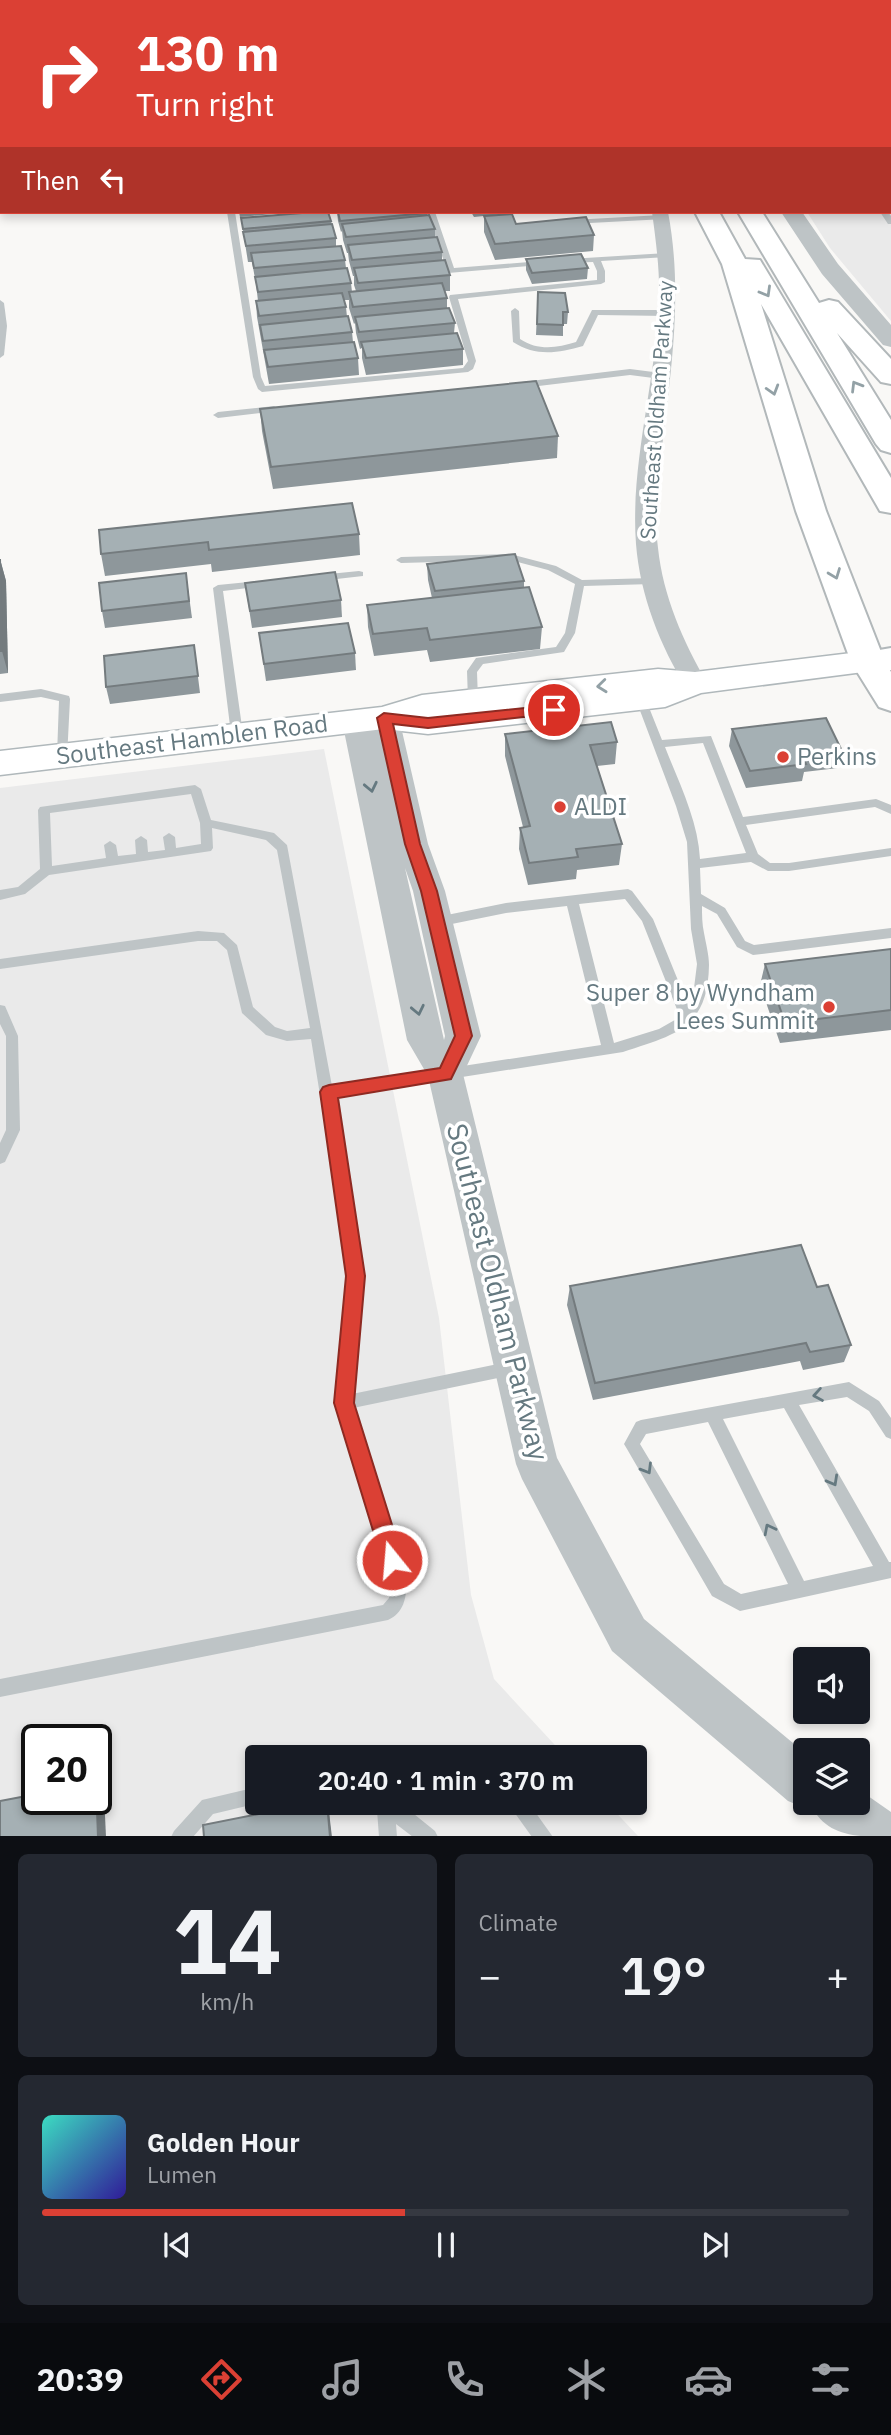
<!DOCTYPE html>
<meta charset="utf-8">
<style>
:root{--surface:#171b24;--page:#242831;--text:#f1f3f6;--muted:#9ea1a6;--line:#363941;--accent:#db4034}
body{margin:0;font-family:"IBM Plex Sans",sans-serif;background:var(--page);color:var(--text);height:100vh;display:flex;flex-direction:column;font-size:26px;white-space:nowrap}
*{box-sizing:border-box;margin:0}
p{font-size:23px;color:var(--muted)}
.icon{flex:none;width:38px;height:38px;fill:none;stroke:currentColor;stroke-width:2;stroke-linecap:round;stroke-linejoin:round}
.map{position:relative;height:1836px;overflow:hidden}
.drawer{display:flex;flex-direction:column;gap:18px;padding:18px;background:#0d0f14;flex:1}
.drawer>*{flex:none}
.top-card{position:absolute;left:0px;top:0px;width:892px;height:214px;box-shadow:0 4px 10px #0003;background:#db4034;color:#fff;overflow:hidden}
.fabs{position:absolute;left:793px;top:1647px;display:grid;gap:14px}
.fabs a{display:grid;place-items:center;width:77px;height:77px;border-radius:7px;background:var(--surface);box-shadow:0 4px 10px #0003;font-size:35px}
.speed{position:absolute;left:21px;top:1724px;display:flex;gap:14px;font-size:35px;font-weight:700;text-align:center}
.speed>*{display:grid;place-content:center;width:91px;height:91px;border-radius:50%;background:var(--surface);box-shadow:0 4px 10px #0003;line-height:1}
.speed .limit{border:4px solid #111;border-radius:10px;background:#fff;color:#111}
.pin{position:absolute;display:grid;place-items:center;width:60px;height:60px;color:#fff;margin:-30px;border:4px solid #fff;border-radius:50%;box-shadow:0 2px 7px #0007}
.me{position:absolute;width:77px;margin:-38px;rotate:343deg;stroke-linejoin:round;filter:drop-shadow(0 0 5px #0008)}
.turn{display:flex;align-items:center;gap:24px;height:147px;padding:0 21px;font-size:32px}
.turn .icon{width:91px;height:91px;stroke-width:2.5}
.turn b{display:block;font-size:49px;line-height:60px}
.then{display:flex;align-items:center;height:66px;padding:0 21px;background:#0003;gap:14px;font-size:26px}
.big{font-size:52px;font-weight:600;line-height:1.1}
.drawer .widget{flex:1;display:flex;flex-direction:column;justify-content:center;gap:10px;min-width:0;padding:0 24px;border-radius:10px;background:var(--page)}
.drawer .dial{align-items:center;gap:0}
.dial b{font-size:91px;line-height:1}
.song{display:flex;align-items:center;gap:21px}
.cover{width:84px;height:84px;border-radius:10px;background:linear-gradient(135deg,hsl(170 70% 55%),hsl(250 70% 35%))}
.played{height:7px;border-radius:4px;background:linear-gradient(90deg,var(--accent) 45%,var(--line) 45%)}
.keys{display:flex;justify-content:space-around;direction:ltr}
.heat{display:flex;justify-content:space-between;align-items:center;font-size:38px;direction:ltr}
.drawer .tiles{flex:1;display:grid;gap:18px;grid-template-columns:1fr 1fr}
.widget:last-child{grid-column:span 2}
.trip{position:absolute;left:245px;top:1745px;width:402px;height:70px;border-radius:7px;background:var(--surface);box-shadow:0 4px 10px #0003;font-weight:600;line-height:70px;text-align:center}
.dock{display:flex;height:112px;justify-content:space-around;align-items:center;background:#090b0e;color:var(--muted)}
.dock .icon{width:49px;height:49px}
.dock .current{color:var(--accent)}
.dock b{font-size:32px;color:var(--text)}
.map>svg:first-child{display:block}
</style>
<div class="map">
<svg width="891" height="1837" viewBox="0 0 891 1837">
<rect width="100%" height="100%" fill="#f9f8f6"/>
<!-- built -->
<g fill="#eaeaea" fill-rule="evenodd">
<polygon points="891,106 891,321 830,248 807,212 891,212"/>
<path d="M324 749 439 1318 471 1595 494 1679 566 1757H257V1802L607 1803 638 1836H0V788ZM37 1740H96V1799H37Z"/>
</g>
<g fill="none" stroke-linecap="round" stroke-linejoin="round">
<!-- secondary casing -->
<g stroke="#b0b8bb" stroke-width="3">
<polygon id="secondary" points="868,651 879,654 884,662 879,670 701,693 665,707 428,734 384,729 0,775 0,751 382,707 422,695 658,669 695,672"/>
</g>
<!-- primary casing -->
<g stroke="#b2b8bb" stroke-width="4">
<polygon id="primary" points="891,648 891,670 868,673 856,670 851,662 856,654"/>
</g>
<!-- motorway casing -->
<g stroke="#b2b8ba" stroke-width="4">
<g id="motorway">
<polygon points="612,0 632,0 633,2 613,2"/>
<polygon points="695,212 719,212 745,259 760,260 891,478 891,513 880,511 876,504 761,304 826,511 885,662 891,672 891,711 879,707 851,662 796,511 722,264"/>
<polygon points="738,212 762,212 819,303 829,300 838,302 891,359 891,384 881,382 837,333 891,420 891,453 881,450 876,444"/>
</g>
</g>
<!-- service -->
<g fill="#bec4c6" fill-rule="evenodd">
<polygon points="229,0 235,0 228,2"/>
<rect x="302" y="0" width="6" height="2"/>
<polygon points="699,0 706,0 698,2"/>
<polygon points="227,212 235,212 261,377 265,386 463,368 468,361 449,297 450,295 597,280 597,271 593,262 566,263 565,261 569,259 667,253 671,255 667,257 601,261 605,271 605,282 601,284 458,299 476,361 473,369 468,372 262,392 258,389 253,377"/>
<polygon points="427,212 435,212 454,268 541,261 545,263 541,265 448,273"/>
<polygon points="880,212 888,212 891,216 891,224 888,224"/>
<polygon points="662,215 665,215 665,219 571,224 567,222 571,220"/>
<polygon points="0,300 4,303 7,326 4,355 0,358"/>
<path d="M515 308 519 311 520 339C538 351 557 348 576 342L592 310H667L671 313 667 316 598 315 583 346C558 353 536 357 513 342L511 311Z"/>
<polygon points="630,369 661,373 665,376 661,379 630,375 522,388 518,385 522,382"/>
<polygon points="274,406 279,409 277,411 218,418 213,415 218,412"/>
<polygon points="510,554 556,566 582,580 652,578 657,581 652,584 584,586 575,633 564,652 483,664 477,672 478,700 473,704 468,700 467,671 476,658 556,647 565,633 575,584 548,570 510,560 401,563 396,560 401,557"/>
<polygon points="359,571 363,572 363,576 319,581 314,578 319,575"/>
<polygon points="259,581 263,582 263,586 223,591 243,734 237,738 231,734 213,588 218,585"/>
<polygon points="41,689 69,696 70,699 67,758 63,759 57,755 59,701 41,697 0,702 0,694"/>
<path d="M641 696 646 700 662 740 711 736 743 817 876 799 891 805V814L875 807 746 825 758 854 770 863H789L891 848V856L789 871H768L751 862 700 868 701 894 725 908 745 941 754 945 891 928V938L753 955 737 947 717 914 702 906C702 915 702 924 704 933 706 944 709 955 709 965 708 1029 674 1035 623 1052L334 1097 363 1276 352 1394 512 1361 517 1363 520 1368 517 1373 512 1375 353 1408 407 1582C406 1598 404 1613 388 1620L0 1697V1679L383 1605 389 1598 391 1582 336 1403 349 1276 311 1039 287 1041 266 1035 242 1013 227 950 217 941H198L0 969V959L198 931 224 933 237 945 253 1007 275 1027 287 1031 310 1028 277 850 266 840 212 828 213 848 211 851 49 875 25 894 0 900V890L18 887 40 869 38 810 40 807 195 785 201 789 211 820 274 833 287 845 332 1086 601 1045 567 906 506 913 437 927 433 925 431 922 433 919 437 917 506 903 628 889 632 891 653 919 688 1005 693 996 697 964 691 929 687 842 676 806 636 700ZM703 743 746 853 700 859C698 820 679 783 665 747ZM191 794 200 823 201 844 176 848 175 837 169 833 163 837 165 850 148 852 147 840 141 836 135 840 136 854 118 856 116 845 110 841 104 845 106 858 52 866 50 813ZM625 899 642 921 680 1017 659 1029 614 1043 579 904Z"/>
<polygon points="0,1005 5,1006 18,1036 20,1130 5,1162 0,1164 0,1143 6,1130 6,1036 0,1024"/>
<path d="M849 1382 879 1401 891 1418V1439L886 1437 869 1411 847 1397 799 1405 889 1562H891V1578L740 1611 712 1596 627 1449 624 1444 636 1422 641 1420ZM784 1408 873 1566 804 1581 723 1419ZM708 1422 788 1584 741 1594 724 1584 640 1444 646 1434Z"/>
<polygon points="257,1787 257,1802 263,1802 213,1814 193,1837 171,1837 174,1831 202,1800"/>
<polygon points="372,1802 399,1802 435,1831 438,1837 413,1837 396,1824 397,1837 379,1837 377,1810"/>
<polygon points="507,1802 528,1802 553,1837 532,1837"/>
</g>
<!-- minor -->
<g fill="#bec4c6" fill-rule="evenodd">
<polygon points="543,0 557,0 558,2 544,2"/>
<polygon points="2,87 2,97 0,98 0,88"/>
<path d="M652 212H668C682 286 673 357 664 430 660 469 653 509 658 548 663 596 683 641 707 683L703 689 695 691 687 689C660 646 640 595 636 544 630 464 656 382 659 301 660 271 656 242 652 212Z"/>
</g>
<!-- tertiary -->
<g fill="#bec4c6" fill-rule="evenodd">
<polygon points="651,0 669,0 670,2 652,2"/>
<polygon points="781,212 802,212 838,264 891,325 891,347 883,345 822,274"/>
<path d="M384 708 395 711 399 718 428 844 445 891 481 1036 463 1074 557 1458 644 1619 805 1753V1802H858V1789L891 1812V1837C858 1837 826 1837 811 1805L805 1808 788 1801 612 1651 522 1479 516 1464 428 1076 407 1040 342 721 346 714 357 711 370 717 373 711ZM405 868 413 891 445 1036 444 1040Z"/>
</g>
<!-- secondary -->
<use href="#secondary" fill="#fff" fill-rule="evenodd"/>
<!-- primary -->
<use href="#primary" fill="#fff" fill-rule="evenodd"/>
<!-- motorway -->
<use href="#motorway" fill="#fff" fill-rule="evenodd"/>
</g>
<!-- wall -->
<g fill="#8e979b">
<rect x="37" y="0" width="171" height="2"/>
<rect x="244" y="0" width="29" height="2"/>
<polygon points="473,0 495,0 473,2"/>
<polygon points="239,212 295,212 240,217"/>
<polygon points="337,212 427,212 427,216 435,229 435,238 442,252 442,260 450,275 450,291 444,291 447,298 447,308 455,323 454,333 463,349 463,365 366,375 362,358 362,348 360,349 356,333 355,323 354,324 349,308 349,300 344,300 346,307 347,317 352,332 353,342 358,358 359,375 269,384 257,317 256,301 258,301 256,284 252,262 248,262 241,218 331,221 336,238 336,246 345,260 346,268 351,283 352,292 356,291 354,285 354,276 353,276 349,261 348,253 347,253 343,240 342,231 341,232 338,221"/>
<polygon points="471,212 523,212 474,217"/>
<polygon points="484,216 516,224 594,235 593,251 495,260 484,232"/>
<polygon points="526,259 588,268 587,279 532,284 526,270"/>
<polygon points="538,292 568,312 567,324 563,324 563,336 536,335"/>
<polygon points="260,409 558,436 557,458 273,489 262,431"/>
<polygon points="99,530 359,534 360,555 212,572 211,564 105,576 101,554"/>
<polygon points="0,559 6,581 8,673 0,674"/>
<polygon points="427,564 524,581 524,587 542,627 540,649 430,662 427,650 374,656 368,627 367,605 432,598 428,580"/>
<polygon points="186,573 192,618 105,628 102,611"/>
<polygon points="245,583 341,600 342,617 252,628"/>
<polygon points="259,633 355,653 356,670 266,681"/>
<polygon points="194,645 200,693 110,704 106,687"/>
<polygon points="732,729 842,751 838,768 804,772 802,781 746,788 729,746"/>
<polygon points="505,734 617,742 615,764 597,766 622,844 619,865 577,870 576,879 528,885 519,849 520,828 523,827 505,756"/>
<polygon points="891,949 891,1030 780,1043 760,985 765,964"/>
<polygon points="570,1286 817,1287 851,1345 844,1362 803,1370 800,1361 593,1400 567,1305"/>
</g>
<!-- shaded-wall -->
<g fill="#747b7e">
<polygon points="0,559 6,581 8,673 2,651"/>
<polygon points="96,1782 104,1794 106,1837 98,1837"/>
<polygon points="327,1802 329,1812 332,1837 330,1837"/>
</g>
<!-- building -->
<g fill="#a5b0b4" stroke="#747b7e" stroke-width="2">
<polygon points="64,0 73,0 74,2 64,2"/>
<polygon points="339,0 458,0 459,2 340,2"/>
<polygon points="511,0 514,0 515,2 489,2"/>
<polygon points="726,0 754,0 755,2 727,2"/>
<polygon points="819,0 822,2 797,2"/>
<polygon points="314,212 328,212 331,221 243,229 241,218"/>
<polygon points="338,212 427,212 427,213 340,221"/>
<polygon points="512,214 516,224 586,217 594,235 495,244 484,216"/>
<polygon points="429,215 435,229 346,237 342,224"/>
<polygon points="332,224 336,238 246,246 243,232"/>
<polygon points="437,237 442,252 352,260 348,245"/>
<polygon points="341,246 345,260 254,268 251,253"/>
<polygon points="581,254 588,268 532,273 526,259"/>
<polygon points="445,260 450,275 358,283 354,268"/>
<polygon points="347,268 351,283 258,292 255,277"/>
<polygon points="442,283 447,298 353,307 349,292"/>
<polygon points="538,292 565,293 568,312 563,312 563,325 537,324"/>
<polygon points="342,293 346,307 259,316 256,301"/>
<polygon points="449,308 455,323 359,332 355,317"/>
<polygon points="348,316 352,332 263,341 260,325"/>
<polygon points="457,333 463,349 366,358 361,342"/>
<polygon points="354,342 358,358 268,367 264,350"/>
<polygon points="536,381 558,436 271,467 260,409"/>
<polygon points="352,503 359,534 209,550 208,542 101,554 99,530"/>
<polygon points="515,554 524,581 435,591 427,564"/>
<polygon points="0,559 2,651 0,651"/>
<polygon points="335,572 341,600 250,611 245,583"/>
<polygon points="186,573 189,601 102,611 99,583"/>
<polygon points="529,587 542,627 430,640 427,628 373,634 367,605"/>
<polygon points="348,623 355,653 264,664 259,633"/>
<polygon points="194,645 198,676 106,687 104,656"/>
<polygon points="826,718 842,751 802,756 806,764 750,771 732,729"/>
<polygon points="611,722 617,742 590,745 622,844 576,849 578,857 529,863 520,828 530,826 505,734"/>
<polygon points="891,949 891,1010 785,1023 765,964"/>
<polygon points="801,1245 817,1287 828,1285 851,1345 810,1352 806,1343 595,1383 570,1286"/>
<polygon points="96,1782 98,1837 0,1837 0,1801 37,1794 37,1799 96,1799"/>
<polygon points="319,1802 327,1802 330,1837 204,1837 203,1825"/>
</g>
<!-- one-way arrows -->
<defs><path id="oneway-chevron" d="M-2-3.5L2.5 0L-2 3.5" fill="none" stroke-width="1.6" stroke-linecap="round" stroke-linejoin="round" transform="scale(1.75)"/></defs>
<g stroke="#93a1a6">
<use href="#oneway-chevron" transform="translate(766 292) rotate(60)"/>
<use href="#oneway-chevron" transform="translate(856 386) rotate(-121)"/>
<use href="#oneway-chevron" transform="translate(773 390) rotate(73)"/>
<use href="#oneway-chevron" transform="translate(835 574) rotate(69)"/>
<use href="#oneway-chevron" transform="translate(602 686) rotate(174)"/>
</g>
<g stroke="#657980">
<use href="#oneway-chevron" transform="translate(371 787) rotate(78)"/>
<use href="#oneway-chevron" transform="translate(418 1010) rotate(78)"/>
<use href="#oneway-chevron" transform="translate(818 1395) rotate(170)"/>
<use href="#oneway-chevron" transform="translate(647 1469) rotate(59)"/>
<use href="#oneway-chevron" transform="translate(833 1481) rotate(61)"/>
<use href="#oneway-chevron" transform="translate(769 1529) rotate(-117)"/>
</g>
<!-- route -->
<polygon fill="#db4034" stroke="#8e2a22" stroke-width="2" points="554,705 562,710 559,713 428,728 393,724 420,844 437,891 472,1036 451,1079 338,1098 365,1276 354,1403 403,1560 400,1568 392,1571 385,1568 382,1560 334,1403 346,1276 320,1092 323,1087 329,1085 440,1068 455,1036 421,891 405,844 377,718 384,713 428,718"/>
<!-- markers -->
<g fill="#db4034" stroke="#fff" stroke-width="2.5">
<circle cx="783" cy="757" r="7"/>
<circle cx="560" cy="807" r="7"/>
<circle cx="829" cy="1007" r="7"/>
</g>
<g text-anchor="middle" stroke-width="7" stroke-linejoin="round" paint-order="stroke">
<!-- far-street labels -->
<g font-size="21" fill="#657980" stroke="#fff">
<text transform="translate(657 410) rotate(-86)" y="7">Southeast Oldham Parkway</text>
</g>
<!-- street labels -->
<g font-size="24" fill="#657980" stroke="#fff">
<text transform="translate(192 740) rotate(-7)" y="8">Southeast Hamblen Road</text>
</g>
<!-- poi labels -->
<g font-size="24" fill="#657980" stroke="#fff" text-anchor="start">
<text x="797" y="765">Perkins</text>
<text x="574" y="815">ALDI</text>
<text x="815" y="1001" text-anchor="end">Super 8 by Wyndham<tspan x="815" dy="28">Lees Summit</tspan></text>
</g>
<!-- near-street labels -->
<g font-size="28" fill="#657980" stroke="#fff">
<text transform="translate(498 1292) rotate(76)" y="10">Southeast Oldham Parkway</text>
</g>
</g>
</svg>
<div class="fabs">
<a><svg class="icon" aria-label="sound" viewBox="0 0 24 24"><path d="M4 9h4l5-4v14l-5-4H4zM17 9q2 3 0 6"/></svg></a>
<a><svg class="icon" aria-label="layers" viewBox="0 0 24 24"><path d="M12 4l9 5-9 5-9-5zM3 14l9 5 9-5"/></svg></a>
</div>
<div class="speed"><div class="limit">20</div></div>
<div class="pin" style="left:554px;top:710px;background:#d93025"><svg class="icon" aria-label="arrive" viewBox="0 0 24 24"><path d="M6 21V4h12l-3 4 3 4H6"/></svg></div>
<svg class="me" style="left:392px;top:1560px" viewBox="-20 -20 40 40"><circle r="17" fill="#db4034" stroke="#fff" stroke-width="3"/><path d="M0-11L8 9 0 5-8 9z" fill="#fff"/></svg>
<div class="trip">20:40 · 1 min · 370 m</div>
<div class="top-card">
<div class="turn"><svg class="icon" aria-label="right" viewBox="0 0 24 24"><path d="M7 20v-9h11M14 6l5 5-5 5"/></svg><div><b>130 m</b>Turn right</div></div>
<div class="then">Then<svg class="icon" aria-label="left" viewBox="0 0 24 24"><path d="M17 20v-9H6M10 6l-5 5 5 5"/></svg></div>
</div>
</div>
<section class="drawer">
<div class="tiles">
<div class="widget dial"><b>14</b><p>km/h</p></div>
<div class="widget"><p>Climate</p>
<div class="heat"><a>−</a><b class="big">19°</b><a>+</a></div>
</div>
<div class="widget">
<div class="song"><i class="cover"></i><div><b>Golden Hour</b><p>Lumen</p></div></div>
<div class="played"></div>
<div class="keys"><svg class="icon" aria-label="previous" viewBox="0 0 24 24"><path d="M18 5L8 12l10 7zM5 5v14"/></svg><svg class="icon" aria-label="pause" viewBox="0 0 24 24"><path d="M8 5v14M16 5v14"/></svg><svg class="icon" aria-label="next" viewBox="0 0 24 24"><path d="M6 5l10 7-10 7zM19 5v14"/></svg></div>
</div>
</div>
</section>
<nav class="dock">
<b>20:39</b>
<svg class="icon current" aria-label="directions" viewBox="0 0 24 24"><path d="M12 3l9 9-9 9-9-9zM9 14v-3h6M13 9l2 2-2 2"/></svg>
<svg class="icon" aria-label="music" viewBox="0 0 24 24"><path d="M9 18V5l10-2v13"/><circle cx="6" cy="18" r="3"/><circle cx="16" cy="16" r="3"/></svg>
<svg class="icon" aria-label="phone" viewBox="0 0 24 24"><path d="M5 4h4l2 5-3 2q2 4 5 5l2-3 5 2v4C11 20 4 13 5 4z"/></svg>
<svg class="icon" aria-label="climate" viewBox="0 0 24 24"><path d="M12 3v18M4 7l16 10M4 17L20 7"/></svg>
<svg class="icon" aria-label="car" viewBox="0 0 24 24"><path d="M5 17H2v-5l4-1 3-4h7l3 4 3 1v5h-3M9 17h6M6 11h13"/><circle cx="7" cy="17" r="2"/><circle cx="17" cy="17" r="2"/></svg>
<svg class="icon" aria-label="filters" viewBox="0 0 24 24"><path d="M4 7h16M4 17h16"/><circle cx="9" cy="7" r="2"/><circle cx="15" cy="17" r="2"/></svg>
</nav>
